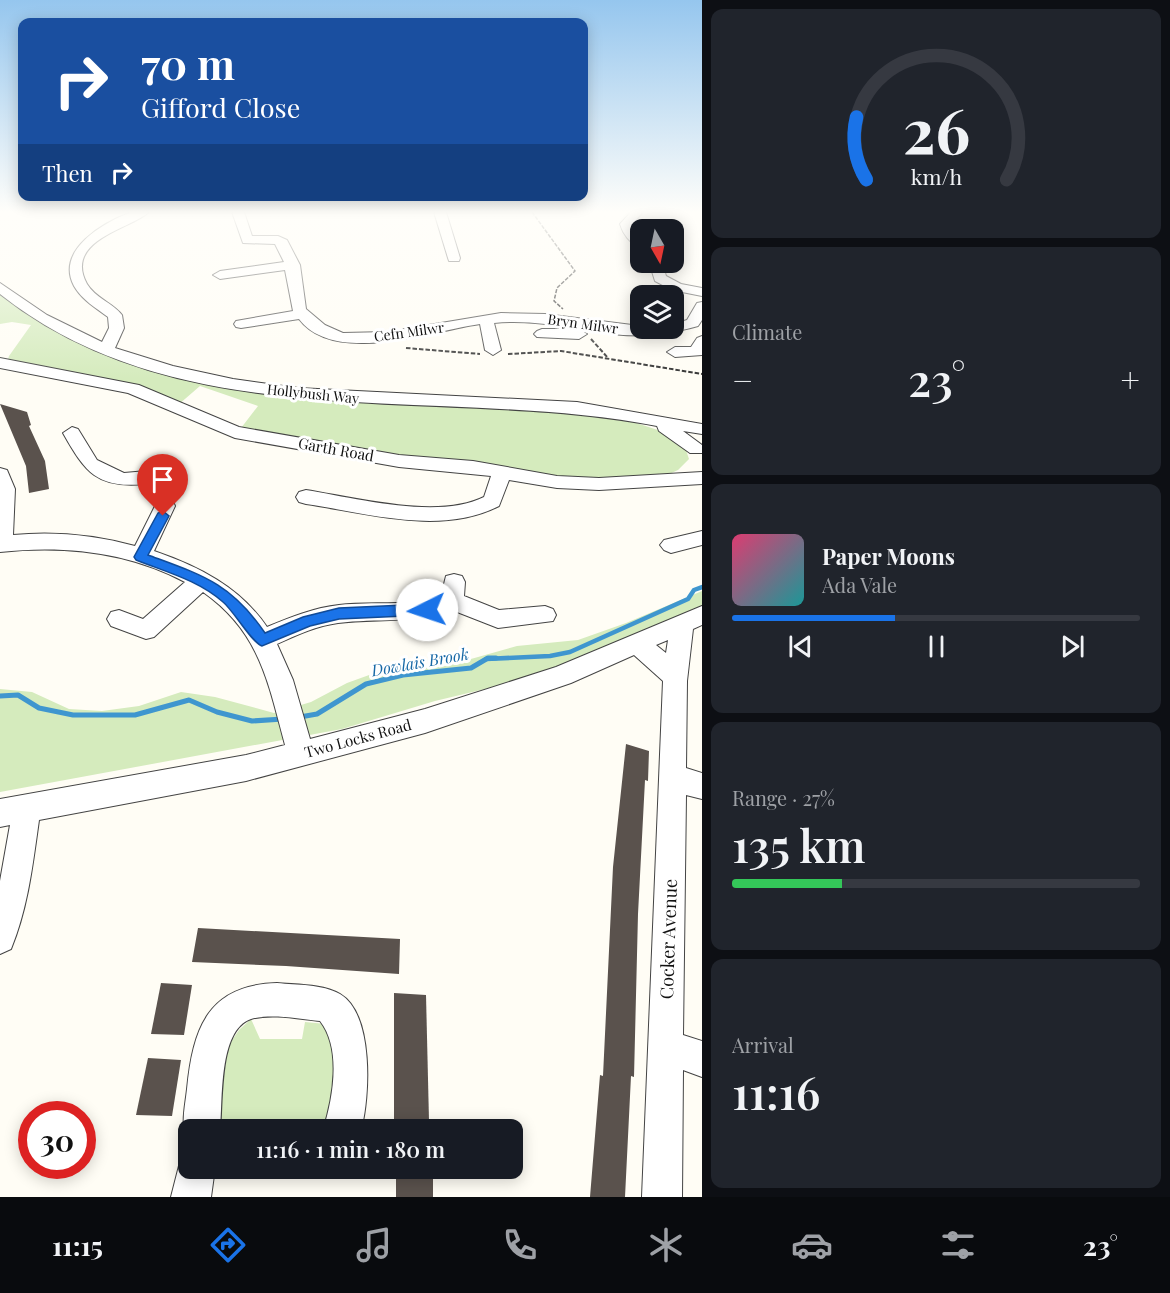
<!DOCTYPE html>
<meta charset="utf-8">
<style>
:root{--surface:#171b24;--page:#20242c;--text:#f1f3f6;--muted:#9ea1a6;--line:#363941;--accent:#1a73e8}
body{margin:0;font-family:"Playfair Display",serif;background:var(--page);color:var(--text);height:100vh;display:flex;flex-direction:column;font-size:22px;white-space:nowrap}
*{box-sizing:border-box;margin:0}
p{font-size:20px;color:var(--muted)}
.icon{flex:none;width:33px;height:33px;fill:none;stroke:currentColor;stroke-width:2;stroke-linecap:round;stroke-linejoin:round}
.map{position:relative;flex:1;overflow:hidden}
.side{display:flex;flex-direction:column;gap:9px;padding:9px;background:#0d0f14;width:468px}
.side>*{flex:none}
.hud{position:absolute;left:18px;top:18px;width:570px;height:183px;border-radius:12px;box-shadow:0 3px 15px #0003;background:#1a4fa0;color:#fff;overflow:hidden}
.needle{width:39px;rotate:171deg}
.fabs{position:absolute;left:630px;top:219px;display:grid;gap:12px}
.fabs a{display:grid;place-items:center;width:54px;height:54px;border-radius:12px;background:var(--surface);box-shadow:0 3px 15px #0003;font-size:30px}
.speed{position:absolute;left:18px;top:1101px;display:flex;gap:12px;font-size:30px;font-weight:700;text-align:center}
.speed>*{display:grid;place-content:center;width:78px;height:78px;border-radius:50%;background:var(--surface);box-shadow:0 3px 15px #0003;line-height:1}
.speed .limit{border:9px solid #d22;background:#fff;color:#111}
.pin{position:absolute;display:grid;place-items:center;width:51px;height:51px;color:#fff;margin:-62px -26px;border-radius:50% 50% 50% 0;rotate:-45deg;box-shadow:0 0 6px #0007}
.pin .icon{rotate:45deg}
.me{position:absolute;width:66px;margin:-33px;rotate:266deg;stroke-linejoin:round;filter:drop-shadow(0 0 4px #0008)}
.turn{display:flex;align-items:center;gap:21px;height:126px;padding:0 24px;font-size:27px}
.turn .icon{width:78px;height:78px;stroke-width:2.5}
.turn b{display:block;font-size:42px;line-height:51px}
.then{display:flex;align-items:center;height:57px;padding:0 24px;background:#0003;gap:12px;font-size:22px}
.big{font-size:45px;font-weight:600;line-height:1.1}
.side .card{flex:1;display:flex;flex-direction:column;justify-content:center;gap:9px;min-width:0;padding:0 21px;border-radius:12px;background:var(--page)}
.side .dial{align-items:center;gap:0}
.dial svg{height:156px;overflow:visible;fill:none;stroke:var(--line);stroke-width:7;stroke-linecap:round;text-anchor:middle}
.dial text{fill:var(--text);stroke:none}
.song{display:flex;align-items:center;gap:18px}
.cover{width:72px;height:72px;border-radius:9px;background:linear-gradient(135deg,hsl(340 70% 55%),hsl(180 70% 35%))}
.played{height:6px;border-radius:3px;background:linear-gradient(90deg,var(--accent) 40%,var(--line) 40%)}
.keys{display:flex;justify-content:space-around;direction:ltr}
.heat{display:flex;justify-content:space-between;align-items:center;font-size:33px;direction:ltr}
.charge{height:9px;border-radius:4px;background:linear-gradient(90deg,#34c759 27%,var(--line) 0)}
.trip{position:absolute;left:178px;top:1119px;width:345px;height:60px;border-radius:12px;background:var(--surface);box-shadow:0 3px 15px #0003;font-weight:600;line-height:60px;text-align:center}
.tab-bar{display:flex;height:96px;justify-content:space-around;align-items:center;background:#090b0e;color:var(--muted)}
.tab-bar .icon{width:42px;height:42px}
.tab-bar .on{color:var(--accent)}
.tab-bar b{font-size:27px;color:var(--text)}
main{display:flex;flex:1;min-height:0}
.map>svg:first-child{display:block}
</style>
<main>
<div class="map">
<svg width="702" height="1197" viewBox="0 0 702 1197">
<rect width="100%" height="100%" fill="#fffdf5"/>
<!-- green -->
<g fill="#d5ebbd">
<polygon points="0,294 38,320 84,344 266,393 371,403 561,411 627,420 661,431 685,447 689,459 678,470 665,476 599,482 424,460 238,432 258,406 200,386 178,405 6,366 9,356 31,325 12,322 0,324"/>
<polygon points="702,591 702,606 586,657 510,683 435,701 342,729 0,792 0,689 32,692 69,709 102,711 139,706 181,692 215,697 274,713 311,702 347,683 383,670 446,666 517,646 578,640 626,623"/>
<polygon points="251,1019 260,1039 302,1039 305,1022 326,1024 335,1044 332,1115 324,1129 223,1129 218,1117 228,1046 239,1030"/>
</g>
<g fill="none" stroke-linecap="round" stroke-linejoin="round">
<!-- stream-far1 -->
<polyline stroke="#3f96cf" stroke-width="4.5" points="486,659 550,656 570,652 688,599 694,590 702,587"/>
<!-- stream -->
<g stroke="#3f96cf" stroke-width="5">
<polyline points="0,696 18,695 39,708 73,715 135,715 189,700 217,712 252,721 283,719"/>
<polyline points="300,717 317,714 366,684 403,675 471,668 488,658 496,658"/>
</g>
</g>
<!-- building -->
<g fill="#5a524d">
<polygon points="0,404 27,412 31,425 29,426 45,461 49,489 29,493 26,466"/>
<polygon points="626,744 649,751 648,781 645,780 638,914 634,1077 631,1076 625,1197 590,1197 600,1075 603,1076 613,867"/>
<polygon points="198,928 400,939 399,974 286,966 192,962"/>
<polygon points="161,983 192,985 184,1035 151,1034"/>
<polygon points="394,993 426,995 429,1121 394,1119"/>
<polygon points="148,1058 181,1060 172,1116 136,1115"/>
<rect x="396" y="1168" width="37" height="29"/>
</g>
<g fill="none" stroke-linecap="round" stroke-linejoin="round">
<!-- minor casing -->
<g stroke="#444" stroke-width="2">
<g id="minor">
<path d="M132 212H149C131 229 63 240 87 284 95 298 113 303 122 315L124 328 115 348 173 366 233 379 298 388 577 402 702 424V434L683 431 702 445V453H690L659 431 657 426C441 384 185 441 0 294V283L47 315 102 342 109 328 108 317C96 308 82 300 74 286 55 250 104 222 132 212Z"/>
<path d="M232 212H244L252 236H278L287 240 300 265 306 309 325 325 343 333 387 332 501 313 545 314 640 326V328H674V324L687 320 697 303 702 302V320L698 326C683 330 668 334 652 335 599 339 548 317 494 323L501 350 493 355 485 350 480 324C432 331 334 366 299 319L241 328 236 327 234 324 236 321 293 311 285 270 220 279 213 275 220 271 284 262 275 244 243 243Z"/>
<polygon points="434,212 446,212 460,258 459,261 449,261 448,258"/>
<path d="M631 212H643L632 224 640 236V246C630 244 623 234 620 224Z"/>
<polygon points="649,262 662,262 666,276 681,284 702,288 702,296 672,290 655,281"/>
<polygon points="542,329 579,329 587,334 579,339 537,337 534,334 537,331"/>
<polygon points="702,336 702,355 675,357 667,352 675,347 691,347 697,338"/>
<path d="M0 358 139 385 239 427 399 455 473 461 557 476 599 478 702 472V484L599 490 557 488 509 480 499 506C441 536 367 513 306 504L299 502 296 497 299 492 306 490C356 498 438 520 484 497L491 476 399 467 235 438 128 393 0 368Z"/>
<path d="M72 427 78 429 97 460 124 473 147 471 158 461H172L174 465 162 478 175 506 154 551C198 566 240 587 267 627 291 617 313 608 339 605 373 601 409 607 441 596L446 576 454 574 462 576 465 582 464 596 499 610 545 606 553 609 556 615 553 621 498 628 452 610C414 624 377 618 338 623 316 626 297 635 277 644L293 680 310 739 425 709 556 667 702 606V625L693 629 687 681 686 768 702 773V799L686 795 683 1035 702 1041V1077L683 1070 682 1197H642L663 681 634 655 571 683 425 733 246 781 39 820C33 863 28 908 11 949L0 954V881L10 825 0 827V799L246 755 285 745C268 682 260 632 203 592L154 637 146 639 111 626 107 619 111 612 119 610 143 619 185 582C128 552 65 545 0 552V468L7 470 15 489 13 535C54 531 95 535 135 546L155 506 145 484C97 489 85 472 63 433ZM668 640 666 653 656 645Z"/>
<polygon points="702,531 702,545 671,553 664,550 660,545 664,540"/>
<path d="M277 983C297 985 322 984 340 994 374 1014 370 1097 361 1130H323C333 1098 342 1049 320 1021 299 1019 272 1013 251 1019 218 1030 223 1101 220 1130H189L188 1143C180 1125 185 1108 187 1089 193 1028 208 985 277 983Z"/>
<polygon points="189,1152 189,1168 215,1168 211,1197 171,1197 182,1154"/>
</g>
</g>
<!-- path-far1 -->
<polyline stroke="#333" stroke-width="1.5" stroke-dasharray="4 1.5" stroke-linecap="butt" points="532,212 575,271 557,288 554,301 563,309"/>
<!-- path -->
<g stroke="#333" stroke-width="2" stroke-dasharray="4.5 2" stroke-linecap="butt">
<polyline points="591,339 608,358"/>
<polyline points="406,348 480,354"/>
<polyline points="508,354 561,351 702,374"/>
</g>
<!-- minor -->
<use href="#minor" fill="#fff" fill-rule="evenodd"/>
</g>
<!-- sky -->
<linearGradient id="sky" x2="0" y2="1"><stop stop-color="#95c6ee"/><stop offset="0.56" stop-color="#fffefa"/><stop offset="1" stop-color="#fffefa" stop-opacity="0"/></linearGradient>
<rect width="702" height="379" fill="url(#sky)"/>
<!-- route -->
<path fill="#1a73e8" stroke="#114b97" stroke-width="1.5" d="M163 511 169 516 148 555C202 575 231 583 265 633L303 617 339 608 427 604 434 610 427 615 339 619 310 626 262 646C251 642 234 611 223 602 198 580 166 572 136 560L134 557 158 513Z"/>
<g text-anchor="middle" stroke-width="6" stroke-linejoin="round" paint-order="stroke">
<!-- far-street labels -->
<g font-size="14" fill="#111" stroke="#fff">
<text transform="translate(583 324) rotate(8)" y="5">Bryn Milwr</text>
<text transform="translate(409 332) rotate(-8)" y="5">Cefn Milwr</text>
<text transform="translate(313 394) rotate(6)" y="5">Hollybush Way</text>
</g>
<!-- street labels -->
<g font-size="15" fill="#111" stroke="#fff">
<text transform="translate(336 450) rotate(10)" y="5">Garth Road</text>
<text transform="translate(358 739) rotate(-15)" y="5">Two Locks Road</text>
</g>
<!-- water labels -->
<g font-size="16" font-style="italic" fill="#1768a6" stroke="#fff">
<text transform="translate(420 662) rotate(-10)" y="6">Dowlais Brook</text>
</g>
<!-- near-street labels -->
<g font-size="18" fill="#111" stroke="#fff">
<text transform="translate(669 939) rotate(-88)" y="6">Cocker Avenue</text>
</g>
</g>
</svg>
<div class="fabs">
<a><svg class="needle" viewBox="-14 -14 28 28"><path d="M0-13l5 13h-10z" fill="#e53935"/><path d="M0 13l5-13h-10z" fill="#9ea1a6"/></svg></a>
<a><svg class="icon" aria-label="layers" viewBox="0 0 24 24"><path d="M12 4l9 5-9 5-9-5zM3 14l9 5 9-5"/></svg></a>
</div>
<div class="speed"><div class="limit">30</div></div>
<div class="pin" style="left:163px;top:516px;background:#d93025"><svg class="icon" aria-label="arrive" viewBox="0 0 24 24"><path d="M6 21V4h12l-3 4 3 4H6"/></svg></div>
<svg class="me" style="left:427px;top:610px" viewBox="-20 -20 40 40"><circle r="19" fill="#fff"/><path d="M0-13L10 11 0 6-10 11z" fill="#1a73e8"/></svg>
<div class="trip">11:16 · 1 min · 180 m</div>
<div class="hud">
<div class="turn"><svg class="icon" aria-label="right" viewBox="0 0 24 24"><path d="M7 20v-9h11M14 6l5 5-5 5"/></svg><div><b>70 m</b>Gifford Close</div></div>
<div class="then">Then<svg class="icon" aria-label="right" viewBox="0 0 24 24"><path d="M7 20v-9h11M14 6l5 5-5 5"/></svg></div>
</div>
</div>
<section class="side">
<div class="card dial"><svg viewBox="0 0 100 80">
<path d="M14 69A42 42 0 1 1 86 69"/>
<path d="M14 69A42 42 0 0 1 9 37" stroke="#1a73e8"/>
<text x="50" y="56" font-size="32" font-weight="700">26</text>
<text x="50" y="72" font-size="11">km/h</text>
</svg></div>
<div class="card"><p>Climate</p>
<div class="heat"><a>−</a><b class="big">23°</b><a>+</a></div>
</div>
<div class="card">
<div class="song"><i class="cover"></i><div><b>Paper Moons</b><p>Ada Vale</p></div></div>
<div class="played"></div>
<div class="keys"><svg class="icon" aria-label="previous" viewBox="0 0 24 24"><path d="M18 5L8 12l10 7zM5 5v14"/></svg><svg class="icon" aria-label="pause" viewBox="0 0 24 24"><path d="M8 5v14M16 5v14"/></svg><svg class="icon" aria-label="next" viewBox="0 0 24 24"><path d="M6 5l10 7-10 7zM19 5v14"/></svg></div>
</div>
<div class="card"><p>Range · 27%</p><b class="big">135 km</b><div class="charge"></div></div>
<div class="card"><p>Arrival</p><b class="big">11:16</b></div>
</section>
</main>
<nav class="tab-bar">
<b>11:15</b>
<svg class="icon on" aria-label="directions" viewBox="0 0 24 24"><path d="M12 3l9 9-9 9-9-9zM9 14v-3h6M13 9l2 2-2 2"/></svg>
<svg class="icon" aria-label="music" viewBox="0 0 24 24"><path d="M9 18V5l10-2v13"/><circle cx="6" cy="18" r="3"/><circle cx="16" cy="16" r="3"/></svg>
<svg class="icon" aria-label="phone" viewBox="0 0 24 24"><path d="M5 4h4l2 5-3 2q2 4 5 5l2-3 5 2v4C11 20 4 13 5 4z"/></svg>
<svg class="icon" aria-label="climate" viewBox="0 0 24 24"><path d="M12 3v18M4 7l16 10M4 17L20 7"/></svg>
<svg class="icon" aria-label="car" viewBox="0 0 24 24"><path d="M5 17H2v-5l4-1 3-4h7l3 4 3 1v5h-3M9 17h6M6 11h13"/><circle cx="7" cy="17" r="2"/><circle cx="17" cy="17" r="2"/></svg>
<svg class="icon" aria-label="filters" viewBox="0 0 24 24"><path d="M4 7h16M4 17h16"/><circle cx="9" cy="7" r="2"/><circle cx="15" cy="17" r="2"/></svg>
<b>23°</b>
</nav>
